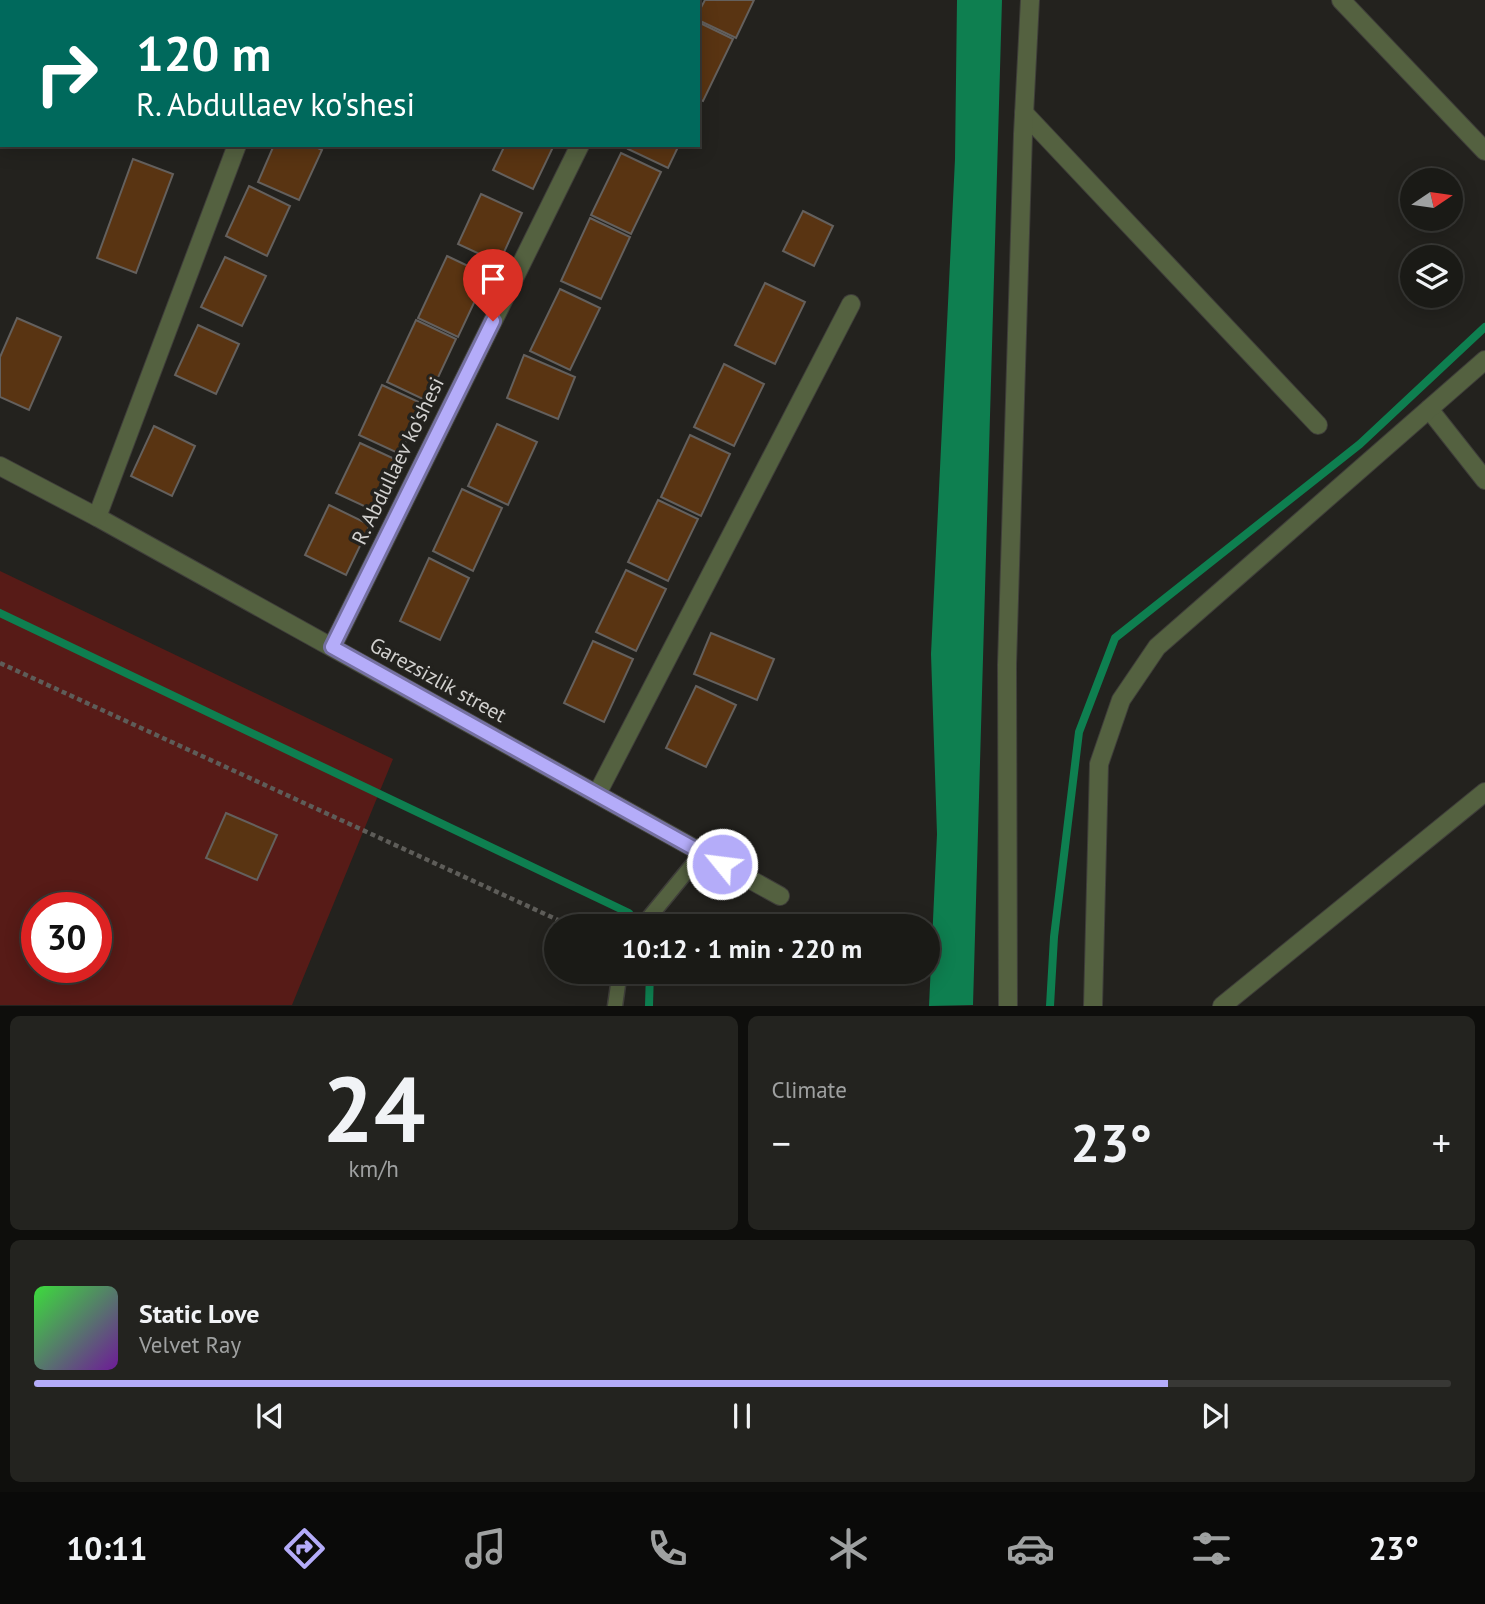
<!DOCTYPE html>
<meta charset="utf-8">
<style>
:root{--surface:#1a1a16;--page:#23231f;--text:#f1f3f6;--muted:#9fa1a1;--line:#383835;--accent:#b4acf9}
body{margin:0;font-family:"PT Sans",sans-serif;background:var(--page);color:var(--text);height:100vh;display:flex;flex-direction:column;font-size:26px;white-space:nowrap}
*{box-sizing:border-box;margin:0}
p{font-size:23px;color:var(--muted)}
.icon{flex:none;width:38px;height:38px;fill:none;stroke:currentColor;stroke-width:2;stroke-linecap:round;stroke-linejoin:round}
.map{position:relative;height:1006px;overflow:hidden}
.details{display:flex;flex-direction:column;gap:10px;padding:10px;background:#0e0e0c;flex:1}
.details>*{flex:none}
.guide{position:absolute;left:0px;top:0px;width:700px;height:147px;box-shadow:0 4px 18px #0003,0 0 0 2px var(--line);background:#00695c;color:#fff;overflow:hidden}
.needle{width:46px;rotate:77deg}
.tools{position:absolute;left:1400px;top:168px;display:grid;gap:14px}
.tools a{display:grid;place-items:center;width:63px;height:63px;border-radius:50%;background:var(--surface);box-shadow:0 4px 18px #0003,0 0 0 2px var(--line);font-size:35px}
.speed{position:absolute;left:21px;top:892px;display:flex;gap:14px;font-size:35px;font-weight:700;text-align:center}
.speed>*{display:grid;place-content:center;width:91px;height:91px;border-radius:50%;background:var(--surface);box-shadow:0 4px 18px #0003,0 0 0 2px var(--line);line-height:1}
.speed .limit{border:10px solid #d22;background:#fff;color:#111}
.pin{position:absolute;display:grid;place-items:center;width:60px;height:60px;color:#fff;margin:-72px -30px;border-radius:50% 50% 50% 0;rotate:-45deg;box-shadow:0 0 7px #0007}
.pin .icon{rotate:45deg}
.me{position:absolute;width:77px;margin:-38px;rotate:299deg;stroke-linejoin:round;filter:drop-shadow(0 0 5px #0008)}
.turn{display:flex;align-items:center;gap:24px;height:147px;padding:0 21px;font-size:32px}
.turn .icon{width:91px;height:91px;stroke-width:2.5}
.turn b{display:block;font-size:49px;line-height:60px}
.big{font-size:52px;font-weight:700;line-height:1.1}
.details .tile{flex:1;display:flex;flex-direction:column;justify-content:center;gap:10px;min-width:0;padding:0 24px;border-radius:10px;background:var(--page)}
.details .dial{align-items:center;gap:0}
.dial b{font-size:91px;line-height:1}
.song{display:flex;align-items:center;gap:21px}
.cover{width:84px;height:84px;border-radius:10px;background:linear-gradient(135deg,hsl(120 70% 55%),hsl(280 70% 35%))}
.played{height:7px;border-radius:4px;background:linear-gradient(90deg,var(--accent) 80%,var(--line) 80%)}
.keys{display:flex;justify-content:space-around;direction:ltr}
.heat{display:flex;justify-content:space-between;align-items:center;font-size:38px;direction:ltr}
.details .tiles{flex:1;display:grid;gap:10px;grid-template-columns:1fr 1fr}
.tile:last-child{grid-column:span 2}
.trip{position:absolute;left:544px;top:914px;width:396px;height:70px;border-radius:35px;background:var(--surface);box-shadow:0 4px 18px #0003,0 0 0 2px var(--line);font-weight:700;line-height:70px;text-align:center}
.tab-bar{display:flex;height:112px;justify-content:space-around;align-items:center;background:#0a0a09;color:var(--muted)}
.tab-bar .icon{width:49px;height:49px}
.tab-bar .selected{color:var(--accent)}
.tab-bar b{font-size:32px;color:var(--text)}
.map>svg:first-child{display:block}
</style>
<div class="map">
<svg width="1485" height="1006" viewBox="0 0 1485 1006">
<rect width="100%" height="100%" fill="#23221e"/>
<!-- green -->
<path fill="#571b17" fill-rule="evenodd" d="M0 571 393 759 292 1005H0ZM37 908H96V968H37Z"/>
<!-- water -->
<polygon fill="#0e7f50" points="957,0 1002,0 973,1005 929,1006 937,834 931,654 955,159"/>
<g fill="none" stroke-linecap="round" stroke-linejoin="round">
<!-- stream -->
<g stroke="#0e7f50" stroke-width="8">
<polyline points="0,613 629,913"/>
<polyline points="649,1006 650,971"/>
<polyline points="1050,1006 1054,937 1079,732 1115,638 1360,444 1485,327"/>
</g>
</g>
<!-- building -->
<g fill="#593412" stroke="#64605d" stroke-width="2">
<polygon points="577,0 609,0 613,2 577,2"/>
<polygon points="705,0 754,0 736,38 698,20 698,13"/>
<polygon points="698,22 733,39 703,101 698,99"/>
<polygon points="274,145 312,145 322,150 299,200 258,182"/>
<polygon points="505,145 554,145 533,189 493,170"/>
<polygon points="630,145 679,145 668,168 628,149"/>
<polygon points="621,153 661,172 631,234 591,215"/>
<polygon points="133,159 173,174 136,273 97,258"/>
<polygon points="249,186 290,206 267,256 226,236"/>
<polygon points="481,194 522,213 499,263 458,244"/>
<polygon points="803,211 833,226 814,266 783,251"/>
<polygon points="590,218 630,237 601,299 561,281"/>
<polygon points="447,256 487,275 458,337 418,318"/>
<polygon points="225,257 266,276 242,326 201,307"/>
<polygon points="765,283 805,302 775,364 735,345"/>
<polygon points="560,289 600,308 570,370 530,351"/>
<polygon points="17,318 61,337 29,410 0,397 0,357"/>
<polygon points="416,320 456,339 427,401 387,382"/>
<polygon points="198,325 239,344 216,394 175,375"/>
<polygon points="524,355 575,377 558,419 507,398"/>
<polygon points="724,364 764,384 734,446 694,427"/>
<polygon points="382,385 423,404 400,454 359,435"/>
<polygon points="497,424 537,442 508,505 468,486"/>
<polygon points="154,426 195,446 172,496 131,476"/>
<polygon points="690,435 730,454 701,516 661,497"/>
<polygon points="360,443 401,462 377,512 336,493"/>
<polygon points="462,489 502,508 473,571 433,551"/>
<polygon points="658,500 698,519 668,581 628,562"/>
<polygon points="329,505 370,525 346,575 305,555"/>
<polygon points="429,558 469,578 440,640 400,621"/>
<polygon points="626,570 666,589 636,651 596,632"/>
<polygon points="711,633 774,659 757,700 694,674"/>
<polygon points="593,641 633,659 604,722 564,703"/>
<polygon points="696,686 736,705 706,767 666,748"/>
<polygon points="226,813 277,835 257,880 206,858"/>
</g>
<g fill="none" stroke-linecap="round" stroke-linejoin="round">
<!-- lane casing -->
<g stroke="#3f3e3a" stroke-width="17">
<g id="lane">
<polyline points="195,0 195,2"/>
<polyline points="642,926 702,853"/>
<polyline points="615,1006 620,971"/>
</g>
</g>
<!-- street casing -->
<g stroke="#3f3e3a" stroke-width="20">
<g id="street">
<polyline points="1341,0 1485,151"/>
<polyline points="651,2 652,0"/>
<polyline points="1024,113 1318,425"/>
<polyline points="1429,409 1485,480"/>
<polyline points="0,466 97,517 780,896"/>
<polyline points="97,517 237,145"/>
<polyline points="332,647 580,145"/>
<polyline points="597,794 851,304"/>
<polyline points="1008,1006 1007,665 1023,134 1030,0"/>
<polyline points="1093,1006 1099,764 1121,700 1157,647 1485,360"/>
<polyline points="1222,1006 1485,792"/>
</g>
</g>
<!-- path -->
<polyline stroke="#5e5d59" stroke-width="4.5" stroke-dasharray="5 3.5" stroke-linecap="butt" points="0,663 571,926"/>
<!-- lane -->
<use href="#lane" stroke="#546140" stroke-width="14"/>
<!-- street -->
<use href="#street" stroke="#546140" stroke-width="18"/>
</g>
<g fill="none" stroke-linecap="round" stroke-linejoin="round">
<!-- route casing -->
<g stroke="#7570a2" stroke-width="18">
<polyline id="route" points="493,321 332,647 722,864"/>
</g>
<!-- route -->
<use href="#route" stroke="#b4acf9" stroke-width="12"/>
</g>
<g text-anchor="middle" stroke-width="7" stroke-linejoin="round" paint-order="stroke">
<!-- street labels -->
<g font-size="21" fill="#d2d1cf" stroke="#23221e">
<text transform="translate(398 461) rotate(-64)" y="7">R. Abdullaev ko'shesi</text>
<text transform="translate(438 680) rotate(29)" y="7">Garezsizlik street</text>
</g>
</g>
</svg>
<div class="tools">
<a><svg class="needle" viewBox="-14 -14 28 28"><path d="M0-13l5 13h-10z" fill="#e53935"/><path d="M0 13l5-13h-10z" fill="#9fa1a1"/></svg></a>
<a><svg class="icon" aria-label="layers" viewBox="0 0 24 24"><path d="M12 4l9 5-9 5-9-5zM3 14l9 5 9-5"/></svg></a>
</div>
<div class="speed"><div class="limit">30</div></div>
<div class="pin" style="left:493px;top:321px;background:#d93025"><svg class="icon" aria-label="arrive" viewBox="0 0 24 24"><path d="M6 21V4h12l-3 4 3 4H6"/></svg></div>
<svg class="me" style="left:722px;top:864px" viewBox="-20 -20 40 40"><circle r="17" fill="#b4acf9" stroke="#fff" stroke-width="3"/><path d="M0-11L8 9 0 5-8 9z" fill="#fff"/></svg>
<div class="trip">10:12 · 1 min · 220 m</div>
<div class="guide">
<div class="turn"><svg class="icon" aria-label="right" viewBox="0 0 24 24"><path d="M7 20v-9h11M14 6l5 5-5 5"/></svg><div><b>120 m</b>R. Abdullaev ko'shesi</div></div>
</div>
</div>
<section class="details">
<div class="tiles">
<div class="tile dial"><b>24</b><p>km/h</p></div>
<div class="tile"><p>Climate</p>
<div class="heat"><a>−</a><b class="big">23°</b><a>+</a></div>
</div>
<div class="tile">
<div class="song"><i class="cover"></i><div><b>Static Love</b><p>Velvet Ray</p></div></div>
<div class="played"></div>
<div class="keys"><svg class="icon" aria-label="previous" viewBox="0 0 24 24"><path d="M18 5L8 12l10 7zM5 5v14"/></svg><svg class="icon" aria-label="pause" viewBox="0 0 24 24"><path d="M8 5v14M16 5v14"/></svg><svg class="icon" aria-label="next" viewBox="0 0 24 24"><path d="M6 5l10 7-10 7zM19 5v14"/></svg></div>
</div>
</div>
</section>
<nav class="tab-bar">
<b>10:11</b>
<svg class="icon selected" aria-label="directions" viewBox="0 0 24 24"><path d="M12 3l9 9-9 9-9-9zM9 14v-3h6M13 9l2 2-2 2"/></svg>
<svg class="icon" aria-label="music" viewBox="0 0 24 24"><path d="M9 18V5l10-2v13"/><circle cx="6" cy="18" r="3"/><circle cx="16" cy="16" r="3"/></svg>
<svg class="icon" aria-label="phone" viewBox="0 0 24 24"><path d="M5 4h4l2 5-3 2q2 4 5 5l2-3 5 2v4C11 20 4 13 5 4z"/></svg>
<svg class="icon" aria-label="climate" viewBox="0 0 24 24"><path d="M12 3v18M4 7l16 10M4 17L20 7"/></svg>
<svg class="icon" aria-label="car" viewBox="0 0 24 24"><path d="M5 17H2v-5l4-1 3-4h7l3 4 3 1v5h-3M9 17h6M6 11h13"/><circle cx="7" cy="17" r="2"/><circle cx="17" cy="17" r="2"/></svg>
<svg class="icon" aria-label="filters" viewBox="0 0 24 24"><path d="M4 7h16M4 17h16"/><circle cx="9" cy="7" r="2"/><circle cx="15" cy="17" r="2"/></svg>
<b>23°</b>
</nav>
